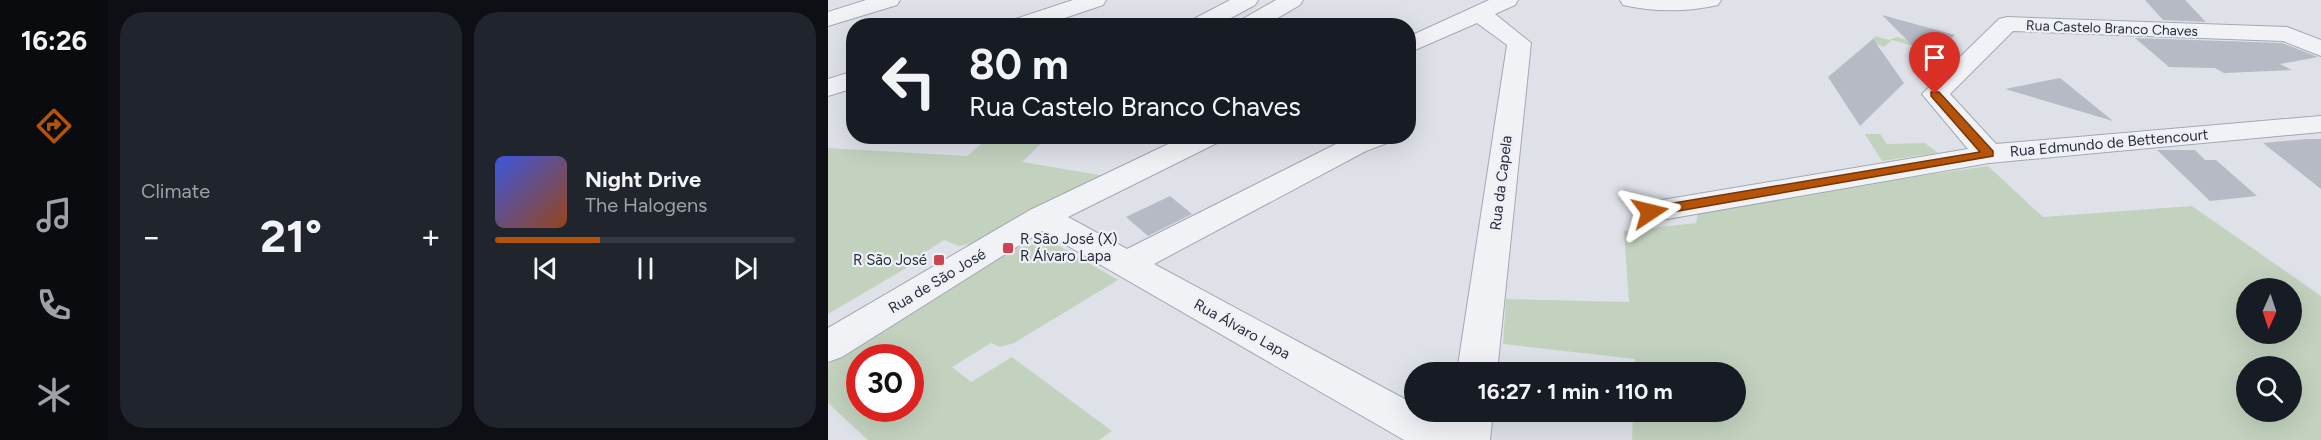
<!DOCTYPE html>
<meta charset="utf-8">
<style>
:root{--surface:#171b24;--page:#20242c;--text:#f1f3f6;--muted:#9ea1a6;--line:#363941;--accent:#b45309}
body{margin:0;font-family:Figtree,sans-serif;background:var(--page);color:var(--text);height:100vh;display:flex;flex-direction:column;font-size:22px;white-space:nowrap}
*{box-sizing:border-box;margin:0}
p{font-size:20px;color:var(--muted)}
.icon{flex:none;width:33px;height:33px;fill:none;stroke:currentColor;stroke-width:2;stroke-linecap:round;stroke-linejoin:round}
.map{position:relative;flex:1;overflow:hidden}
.details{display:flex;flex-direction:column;gap:12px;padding:12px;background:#0d0f14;width:720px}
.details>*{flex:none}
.hud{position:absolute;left:18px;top:18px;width:570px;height:126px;border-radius:24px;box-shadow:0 6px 24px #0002;background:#171b24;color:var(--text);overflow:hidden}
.needle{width:39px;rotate:183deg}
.tools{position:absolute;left:1408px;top:278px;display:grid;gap:12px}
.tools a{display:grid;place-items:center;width:66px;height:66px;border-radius:50%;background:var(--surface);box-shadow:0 6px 24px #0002;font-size:30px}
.speed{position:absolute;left:18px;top:344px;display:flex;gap:12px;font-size:30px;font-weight:700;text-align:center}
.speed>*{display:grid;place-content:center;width:78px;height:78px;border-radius:50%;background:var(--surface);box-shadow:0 6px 24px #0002;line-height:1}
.speed .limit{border:9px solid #d22;background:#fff;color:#111}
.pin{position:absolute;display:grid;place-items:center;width:51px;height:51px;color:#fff;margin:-62px -26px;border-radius:50% 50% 50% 0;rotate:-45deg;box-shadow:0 0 6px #0007}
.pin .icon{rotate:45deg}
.me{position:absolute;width:66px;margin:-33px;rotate:80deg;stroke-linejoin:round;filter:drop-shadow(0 0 4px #0008)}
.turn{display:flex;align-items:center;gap:21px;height:126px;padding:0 24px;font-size:27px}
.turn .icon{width:78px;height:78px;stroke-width:2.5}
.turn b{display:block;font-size:42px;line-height:51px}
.big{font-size:45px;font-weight:700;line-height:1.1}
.details .widget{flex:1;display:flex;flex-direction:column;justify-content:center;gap:9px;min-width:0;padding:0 21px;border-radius:24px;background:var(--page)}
.song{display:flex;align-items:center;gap:18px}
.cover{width:72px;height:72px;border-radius:9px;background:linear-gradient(135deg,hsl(230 70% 55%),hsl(20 70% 35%))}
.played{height:6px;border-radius:3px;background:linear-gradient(90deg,var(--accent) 35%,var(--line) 35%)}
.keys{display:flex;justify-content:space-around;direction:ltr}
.heat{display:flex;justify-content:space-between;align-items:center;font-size:33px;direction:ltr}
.details .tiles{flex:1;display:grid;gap:12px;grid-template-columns:repeat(2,1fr)}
.trip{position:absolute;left:576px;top:362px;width:342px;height:60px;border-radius:30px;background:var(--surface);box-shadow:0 6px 24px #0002;font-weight:700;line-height:60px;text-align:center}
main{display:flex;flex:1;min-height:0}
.menu{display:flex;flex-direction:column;width:108px;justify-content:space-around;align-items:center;background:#090b0e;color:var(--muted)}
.menu .icon{width:42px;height:42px}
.menu .on{color:var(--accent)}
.menu b{font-size:27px;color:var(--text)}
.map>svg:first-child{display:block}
</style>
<main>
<nav class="menu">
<b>16:26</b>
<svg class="icon on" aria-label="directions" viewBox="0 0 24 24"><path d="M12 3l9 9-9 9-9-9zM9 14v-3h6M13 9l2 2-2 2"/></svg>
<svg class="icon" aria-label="music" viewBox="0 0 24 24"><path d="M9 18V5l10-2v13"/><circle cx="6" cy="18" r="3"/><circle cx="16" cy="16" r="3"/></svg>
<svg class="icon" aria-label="phone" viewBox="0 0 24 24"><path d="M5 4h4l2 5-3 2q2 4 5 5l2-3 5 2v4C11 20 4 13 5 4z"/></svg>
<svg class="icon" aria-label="climate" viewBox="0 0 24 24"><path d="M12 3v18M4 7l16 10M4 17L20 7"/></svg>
</nav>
<section class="details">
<div class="tiles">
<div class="widget"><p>Climate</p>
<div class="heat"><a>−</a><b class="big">21°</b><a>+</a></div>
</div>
<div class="widget">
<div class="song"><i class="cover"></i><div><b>Night Drive</b><p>The Halogens</p></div></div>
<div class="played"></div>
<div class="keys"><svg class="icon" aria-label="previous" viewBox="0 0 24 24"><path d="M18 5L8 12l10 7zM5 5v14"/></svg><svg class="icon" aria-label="pause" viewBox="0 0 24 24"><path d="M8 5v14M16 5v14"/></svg><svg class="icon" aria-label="next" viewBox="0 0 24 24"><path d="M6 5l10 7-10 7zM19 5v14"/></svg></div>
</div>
</div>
</section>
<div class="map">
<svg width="1493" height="440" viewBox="0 0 1493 440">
<rect width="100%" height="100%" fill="#dee1e8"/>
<!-- green -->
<g fill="#c3d2bf" fill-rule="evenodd">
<polygon points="1048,36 1061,40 1069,37 1128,54 1121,53 1126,56 1114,69 1106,67 1116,55 1064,40 1056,47 1042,41"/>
<polygon points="1037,134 1052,134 1059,144 1097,143 1110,153 1054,161"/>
<polygon points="161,137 220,137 194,162 277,176 156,241 131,246 116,240 77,265 80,267 0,314 0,148 139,156"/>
<path d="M1160 166 1215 217 1364 206 1493 296V440H804L805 411H908V372H807V359L675 344 678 299 801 302 796 231 868 223 871 209ZM1419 288H1464V333H1419ZM1419 366H1464V411H1419Z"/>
<path d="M214 242 228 244 290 280 186 343 172 347 163 343 124 367 143 382 184 357 284 431 271 440H40L0 403V364L170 257 185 249ZM32 357H82V408H32Z"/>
</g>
<!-- building -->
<g fill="#b5bac4">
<polygon points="1317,0 1357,0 1378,22 1335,20"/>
<polygon points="1054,15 1127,35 1100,61"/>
<polygon points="1307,38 1454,43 1490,57 1452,64 1464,70 1396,73 1387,68 1341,67"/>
<polygon points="1045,39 1076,83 1032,126 1000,77"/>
<polygon points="1232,78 1285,121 1177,89"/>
<polygon points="1479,139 1493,139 1493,189 1435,143"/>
<polygon points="1329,150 1367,150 1377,160 1388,160 1429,196 1382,201"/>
<polygon points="342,196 364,214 320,236 298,217"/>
</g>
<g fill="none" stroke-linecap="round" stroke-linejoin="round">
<!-- minor casing -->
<g stroke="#a3a8b2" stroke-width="2">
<g id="minor">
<polygon points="38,0 72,0 69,5 0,26 0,12"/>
<polygon points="245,0 278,0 275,5 213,26 178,26 181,21"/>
<polygon points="402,0 430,0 427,5 388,26 359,26 362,21"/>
<polygon points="448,0 475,0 472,5 436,26 408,26 411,21"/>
<polygon points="661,0 690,0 687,5 667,14 703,43 669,372 629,372 679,45 649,23 580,53 580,37"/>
<path d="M792 0H893L890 5C860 12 825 12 795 5Z"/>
<polygon points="1179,17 1459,27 1493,40 1493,56 1455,41 1185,31 1122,94 1168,144 1493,116 1493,132 1161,163 822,222 810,219 806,212 810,205 822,202 1140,149 1094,94 1171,19"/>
<polygon points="26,71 26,88 0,96 0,79"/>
<polygon points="357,136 395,136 391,142 240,217 299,249 518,139 563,136 559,143 538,151 326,264 586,404 586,411 600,411 621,422 623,411 665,411 662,440 576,440 214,231 14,357 0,362 0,328 202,210"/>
</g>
</g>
<!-- minor -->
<use href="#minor" fill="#f1f2f6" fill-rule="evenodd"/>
</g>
<!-- route -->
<polygon fill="#b45309" stroke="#753606" stroke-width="1.5" points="1103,92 1111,92 1165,151 1165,156 822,216 816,212 822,207 1152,152 1103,96"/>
<!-- markers -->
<g fill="#cd4350" stroke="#eef0f5" stroke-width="2">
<rect x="174" y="242" width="12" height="12" rx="3"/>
<rect x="105" y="254" width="12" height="12" rx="3"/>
</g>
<g text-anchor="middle" stroke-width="4.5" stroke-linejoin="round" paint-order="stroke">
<!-- far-street labels -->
<g font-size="14" fill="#272f3e" stroke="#eef0f5">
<text transform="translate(1284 28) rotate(2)" y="5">Rua Castelo Branco Chaves</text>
</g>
<!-- street labels -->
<g font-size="15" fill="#272f3e" stroke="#eef0f5">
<text transform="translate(1281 143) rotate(-5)" y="5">Rua Edmundo de Bettencourt</text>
<text transform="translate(673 183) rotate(-83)" y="5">Rua da Capela</text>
<text transform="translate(109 281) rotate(-31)" y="5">Rua de São José</text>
<text transform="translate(414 329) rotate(29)" y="5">Rua Álvaro Lapa</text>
</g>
<!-- poi labels -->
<g font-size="15" fill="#272f3e" stroke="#eef0f5" text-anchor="start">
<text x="192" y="244">R São José (X)<tspan x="192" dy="17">R Álvaro Lapa</tspan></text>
<text x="99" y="265" text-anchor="end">R São José</text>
</g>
</g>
</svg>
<div class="tools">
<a><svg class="needle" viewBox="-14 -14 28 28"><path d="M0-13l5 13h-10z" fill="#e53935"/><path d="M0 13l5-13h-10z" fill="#9ea1a6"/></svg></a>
<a><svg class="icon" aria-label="search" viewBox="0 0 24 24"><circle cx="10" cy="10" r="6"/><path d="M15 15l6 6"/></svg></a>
</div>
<div class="speed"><div class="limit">30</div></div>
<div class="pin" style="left:1107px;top:94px;background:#d93025"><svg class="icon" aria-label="arrive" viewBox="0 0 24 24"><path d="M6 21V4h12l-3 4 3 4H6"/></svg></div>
<svg class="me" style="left:822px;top:212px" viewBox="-20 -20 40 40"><path d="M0-17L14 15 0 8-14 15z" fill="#b45309" stroke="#fff" stroke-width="4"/></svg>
<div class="trip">16:27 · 1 min · 110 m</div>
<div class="hud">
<div class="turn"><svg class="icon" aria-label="left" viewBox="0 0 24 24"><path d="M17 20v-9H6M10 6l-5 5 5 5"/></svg><div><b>80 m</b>Rua Castelo Branco Chaves</div></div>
</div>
</div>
</main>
